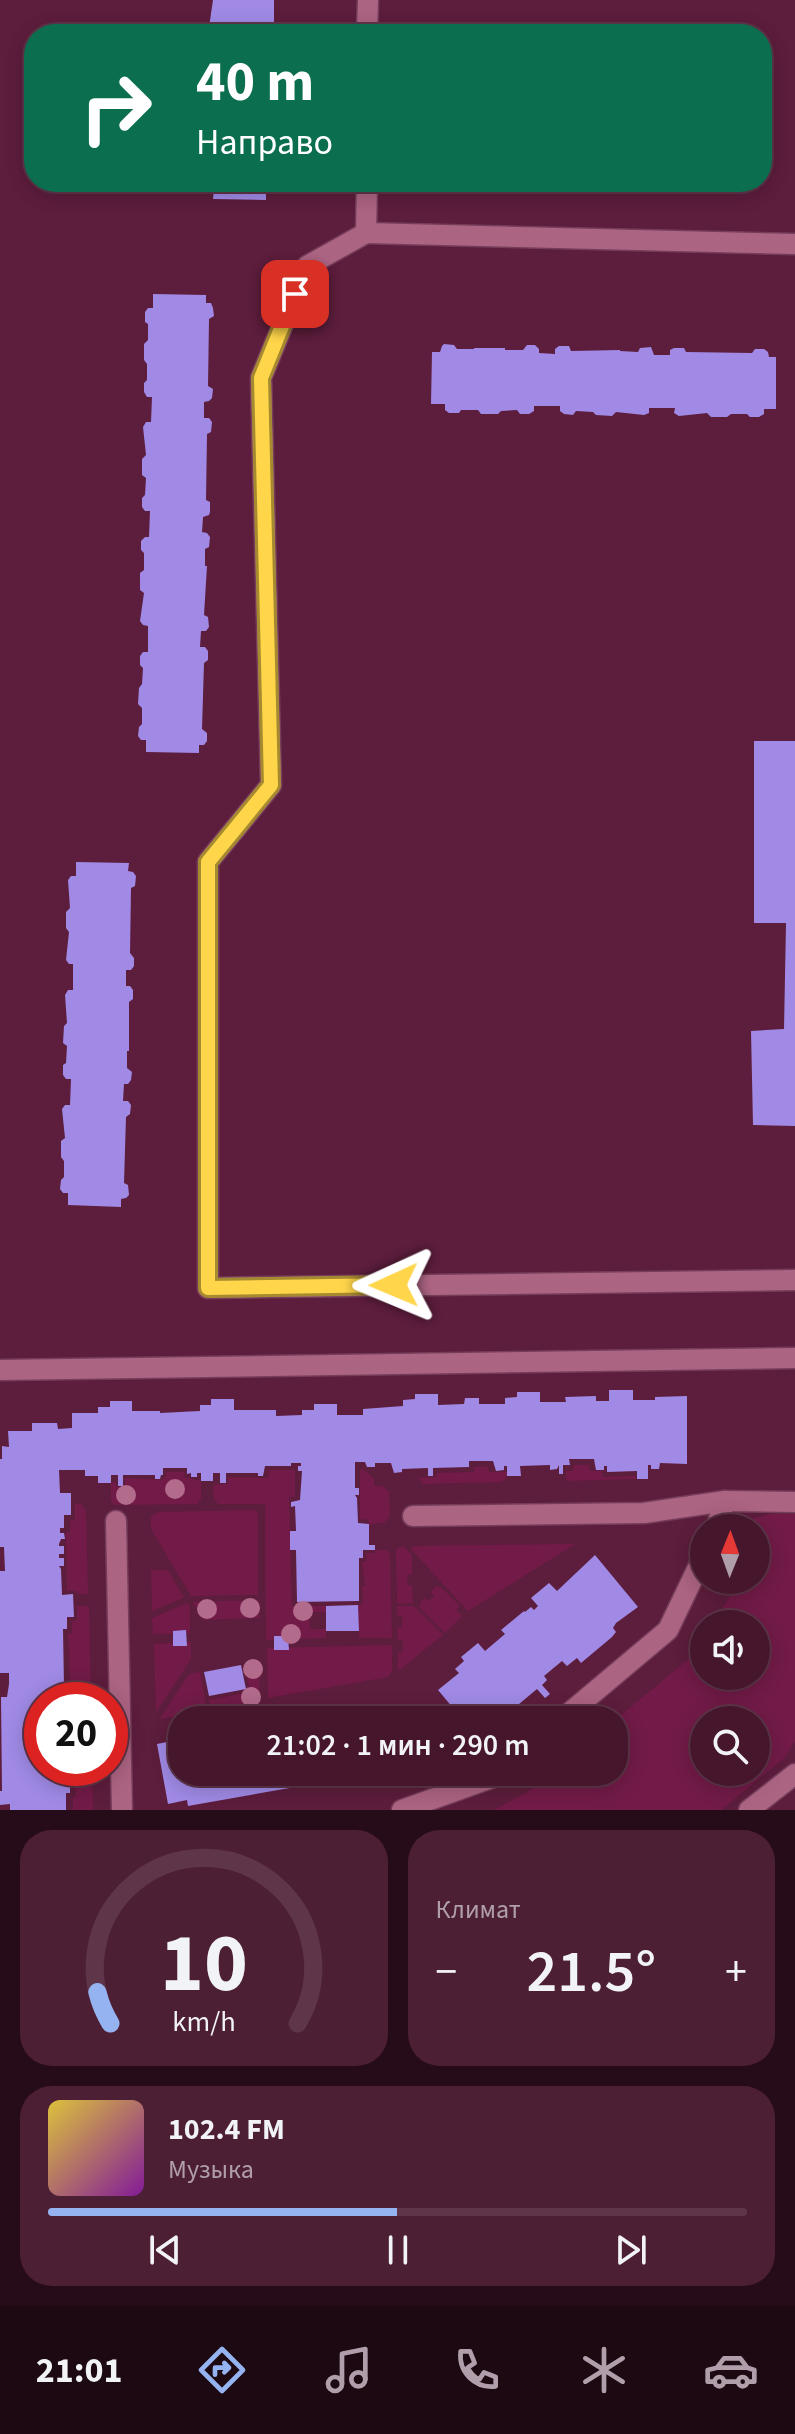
<!DOCTYPE html>
<html lang="ru">
<meta charset="utf-8">
<style>
:root{--surface:#46162d;--page:#4d1f35;--text:#f1f3f6;--muted:#b09faa;--line:#5e3549;--accent:#95b2f1}
body{margin:0;font-family:"Source Sans 3",sans-serif;background:var(--page);color:var(--text);height:100vh;display:flex;flex-direction:column;font-size:30px;white-space:nowrap}
*{box-sizing:border-box;margin:0}
p{font-size:26px;color:var(--muted)}
.icon{flex:none;width:44px;height:44px;fill:none;stroke:currentColor;stroke-width:2;stroke-linecap:round;stroke-linejoin:round}
.map{position:relative;height:1810px;overflow:hidden}
.drawer{display:flex;flex-direction:column;gap:20px;padding:20px;background:#260c19;flex:1}
.drawer>*{flex:none}
.top-card{position:absolute;left:24px;top:24px;width:748px;height:168px;border-radius:32px;box-shadow:0 4px 20px #0003,0 0 0 2px var(--line);background:#0b6e4f;color:#fff;overflow:hidden}
.needle{width:52px;rotate:1deg}
.controls{position:absolute;left:690px;top:1514px;display:grid;gap:16px}
.controls a{display:grid;place-items:center;width:80px;height:80px;border-radius:50%;background:var(--surface);box-shadow:0 4px 20px #0003,0 0 0 2px var(--line);font-size:40px}
.speed{position:absolute;left:24px;top:1682px;display:flex;gap:16px;font-size:40px;font-weight:700;text-align:center}
.speed>*{display:grid;place-content:center;width:104px;height:104px;border-radius:50%;background:var(--surface);box-shadow:0 4px 20px #0003,0 0 0 2px var(--line);line-height:1}
.speed .limit{border:12px solid #d22;background:#fff;color:#111}
.pin{position:absolute;display:grid;place-items:center;width:68px;height:68px;color:#fff;margin:-34px;border-radius:16px;box-shadow:0 4px 12px #0006}
.me{position:absolute;width:88px;margin:-44px;rotate:269deg;stroke-linejoin:round;filter:drop-shadow(0 0 6px #0008)}
.turn{display:flex;align-items:center;gap:28px;height:168px;padding:0 40px;font-size:36px}
.turn .icon{width:104px;height:104px;stroke-width:2.5}
.turn b{display:block;font-size:56px;line-height:68px}
.big{font-size:60px;font-weight:600;line-height:1.1}
.drawer .card{flex:1;display:flex;flex-direction:column;justify-content:center;gap:12px;min-width:0;padding:0 28px;border-radius:32px;background:var(--page)}
.drawer .dial{align-items:center;gap:0}
.dial svg{height:208px;overflow:visible;fill:none;stroke:var(--line);stroke-width:7;stroke-linecap:round;text-anchor:middle}
.dial text{fill:var(--text);stroke:none}
.song{display:flex;align-items:center;gap:24px}
.cover{width:96px;height:96px;border-radius:12px;background:linear-gradient(135deg,hsl(50 70% 55%),hsl(290 70% 35%))}
.played{height:8px;border-radius:4px;background:linear-gradient(90deg,var(--accent) 50%,var(--line) 50%)}
.keys{display:flex;justify-content:space-around;direction:ltr}
.heat{display:flex;justify-content:space-between;align-items:center;font-size:44px;direction:ltr}
.drawer .tiles{flex:1;display:grid;gap:20px;grid-template-columns:1fr 1fr}
.card:last-child{grid-column:span 2}
.trip{position:absolute;left:168px;top:1706px;width:460px;height:80px;border-radius:32px;background:var(--surface);box-shadow:0 4px 20px #0003,0 0 0 2px var(--line);font-weight:600;line-height:80px;text-align:center}
.dock{display:flex;height:128px;justify-content:space-around;align-items:center;background:#1c0912;color:var(--muted)}
.dock .icon{width:56px;height:56px}
.dock .current{color:var(--accent)}
.dock b{font-size:36px;color:var(--text)}
.map>svg:first-child{display:block}
</style>
<div class="map">
<svg width="795" height="1810" viewBox="0 0 795 1810">
<rect width="100%" height="100%" fill="#5d1d3c"/>
<!-- green -->
<g fill="#721b48" fill-rule="evenodd">
<polygon points="574,1465 589,1465 590,1471 602,1471 603,1477 636,1476 636,1479 566,1481 566,1471 573,1471"/>
<polygon points="474,1467 488,1467 489,1472 507,1472 507,1476 502,1482 423,1484 418,1478 437,1477 437,1473 474,1472"/>
<polygon points="269,1470 295,1470 295,1497 289,1497 292,1606 326,1606 326,1612 309,1612 310,1629 326,1629 326,1638 266,1640 265,1504 218,1504 214,1499 213,1485 228,1484 228,1477 268,1478"/>
<polygon points="360,1470 364,1470 374,1479 374,1486 382,1486 389,1492 390,1517 384,1523 369,1524 368,1520 360,1519"/>
<polygon points="166,1472 184,1472 184,1477 201,1481 201,1499 197,1504 115,1505 111,1501 111,1483 116,1482 117,1487 125,1487 125,1478 162,1480 166,1477"/>
<polygon points="75,1504 81,1504 86,1511 88,1594 77,1594 77,1591 67,1591 66,1532 70,1532 70,1521 75,1520"/>
<polygon points="254,1510 258,1514 258,1595 191,1596 151,1529 151,1517 157,1512"/>
<path d="M772 1514H795V1742L784 1758 721 1810H494L529 1791 553 1772H614V1721L691 1657 704 1637V1676H756V1624H712L741 1580H756V1528H733L746 1520ZM704 1720H756V1772H704Z"/>
<polygon points="575,1544 468,1611 411,1549 413,1546"/>
<polygon points="400,1547 404,1547 412,1555 412,1574 407,1575 408,1585 412,1585 413,1603 397,1604 396,1550"/>
<polygon points="375,1550 386,1550 390,1554 392,1638 359,1638 358,1605 363,1604 362,1586 365,1585 362,1562 367,1561 366,1553 375,1553"/>
<polygon points="151,1570 168,1570 184,1598 152,1611"/>
<polygon points="436,1586 441,1587 460,1606 456,1610 462,1616 445,1633 420,1608 420,1603 425,1598 429,1601 434,1596 431,1592"/>
<polygon points="259,1600 259,1618 204,1620 193,1602"/>
<polygon points="187,1603 190,1607 190,1633 153,1634 152,1618"/>
<polygon points="77,1606 89,1606 91,1700 69,1700 71,1698 68,1633 72,1633 72,1621 77,1620"/>
<polygon points="397,1606 414,1606 443,1635 398,1671 398,1653 403,1652 403,1641 398,1640 397,1628 402,1627 402,1616 397,1615"/>
<polygon points="191,1642 191,1659 156,1712 154,1644"/>
<polygon points="392,1645 392,1671 388,1677 268,1698 267,1648"/>
<polygon points="245,1664 259,1664 260,1701 211,1709 209,1700 250,1692"/>
<polygon points="200,1672 207,1711 160,1719 189,1674"/>
<polygon points="75,1768 92,1768 93,1810 73,1810 73,1798 76,1797"/>
</g>
<!-- building -->
<g fill="#a08ae6">
<polygon points="213,0 274,0 274,34 208,34"/>
<polygon points="205,182 274,182 274,189 271,192 266,193 266,200 213,199 214,187 208,187"/>
<polygon points="153,294 206,295 206,303 211,303 213,308 214,316 209,319 208,386 213,389 212,398 209,401 204,402 204,418 209,418 212,422 211,432 207,434 206,500 210,502 210,512 209,515 203,517 202,532 207,533 210,537 209,547 205,549 205,566 207,566 204,615 208,617 209,627 206,631 201,631 200,647 205,647 208,651 208,660 204,663 202,729 207,733 207,741 204,745 199,745 199,753 146,752 146,740 141,740 138,736 139,727 142,724 142,708 138,704 139,688 142,684 143,668 140,665 140,656 143,652 148,652 148,626 143,625 140,621 144,593 140,590 140,573 144,570 144,553 141,550 141,541 145,537 149,537 150,511 145,511 142,507 142,498 145,495 146,478 142,475 142,459 146,455 143,427 146,422 151,422 152,397 147,397 144,392 144,383 147,380 147,364 144,360 144,344 148,340 148,324 145,322 145,312 148,308 153,308"/>
<polygon points="444,344 454,345 457,349 474,349 474,348 505,348 505,350 523,350 527,345 535,345 539,349 539,353 555,354 555,349 559,346 569,346 571,351 620,350 620,351 638,352 640,348 651,347 654,355 670,355 670,350 674,348 684,348 686,352 752,353 755,349 764,349 768,352 769,357 776,357 776,409 764,409 764,414 759,417 750,417 747,414 731,414 727,417 711,417 707,413 679,416 674,413 675,408 649,408 649,413 644,415 616,412 612,416 596,415 593,412 576,411 573,415 564,414 560,411 560,406 534,406 534,411 529,414 520,414 517,410 501,411 498,414 481,414 478,410 461,410 459,413 449,413 445,410 445,404 431,404 432,352 440,352 442,346"/>
<polygon points="754,741 795,741 795,1126 753,1125 751,1031 784,1029 786,923 754,923"/>
<polygon points="76,862 129,863 128,871 133,872 136,876 135,886 131,888 130,953 134,958 134,966 131,970 126,970 126,986 130,986 133,990 133,999 129,1002 129,1051 127,1051 127,1068 132,1072 131,1080 128,1084 124,1084 123,1101 128,1101 131,1105 130,1114 126,1117 124,1183 128,1185 129,1195 126,1198 121,1199 121,1207 68,1205 68,1193 63,1193 60,1189 61,1180 64,1177 64,1161 61,1157 61,1141 65,1138 62,1109 65,1105 70,1105 71,1079 66,1079 63,1075 63,1065 66,1063 67,1046 63,1043 64,1026 67,1023 65,995 68,990 73,990 73,964 69,964 66,960 69,932 66,928 66,912 70,908 68,880 71,876 76,876"/>
<polygon points="609,1390 633,1390 633,1400 655,1400 655,1397 687,1396 687,1464 660,1463 659,1469 651,1469 651,1465 648,1465 648,1479 637,1479 637,1471 607,1472 607,1466 604,1466 604,1470 596,1470 594,1459 569,1459 570,1465 563,1465 563,1474 559,1474 559,1465 557,1469 550,1470 550,1465 520,1466 521,1476 507,1476 507,1466 504,1466 504,1470 496,1471 493,1461 469,1461 469,1467 433,1468 433,1476 428,1476 428,1468 402,1469 402,1472 394,1473 391,1463 375,1463 375,1467 367,1467 365,1462 355,1462 355,1488 359,1488 359,1495 355,1495 357,1498 358,1523 369,1524 369,1545 375,1545 375,1550 363,1550 363,1558 359,1558 359,1601 297,1602 296,1550 290,1550 290,1531 296,1531 295,1506 291,1507 291,1502 300,1500 302,1471 298,1471 298,1466 301,1466 301,1463 291,1463 291,1466 265,1466 263,1476 258,1476 258,1473 226,1473 226,1483 220,1483 220,1473 213,1473 213,1481 201,1481 201,1473 197,1473 197,1477 191,1477 191,1473 187,1474 187,1468 163,1468 163,1475 161,1475 160,1479 155,1479 155,1475 123,1475 123,1486 118,1486 118,1475 111,1475 111,1483 98,1483 98,1476 85,1476 85,1470 59,1470 60,1493 71,1493 71,1515 64,1515 64,1528 60,1528 60,1533 64,1533 65,1539 61,1539 59,1544 59,1546 64,1546 64,1554 59,1554 59,1558 64,1558 64,1566 59,1566 61,1569 62,1595 73,1594 74,1617 67,1617 67,1629 63,1629 64,1687 69,1687 69,1695 64,1695 64,1700 42,1700 42,1768 70,1768 70,1793 66,1793 66,1810 10,1810 10,1804 0,1805 0,1791 2,1791 1,1697 7,1697 9,1684 9,1673 0,1673 0,1571 5,1571 4,1547 0,1547 0,1459 2,1459 2,1446 9,1447 8,1431 32,1431 32,1423 57,1423 58,1429 72,1428 72,1413 98,1413 98,1407 110,1407 110,1401 132,1401 132,1411 160,1411 160,1413 200,1411 200,1405 211,1405 211,1399 234,1399 234,1410 276,1410 276,1416 302,1415 302,1410 314,1410 314,1404 337,1404 337,1415 363,1415 363,1409 403,1406 403,1400 415,1399 415,1394 438,1394 438,1405 464,1404 465,1398 479,1398 479,1404 505,1404 505,1398 517,1397 517,1392 540,1392 540,1402 566,1402 565,1397 596,1396 596,1401 609,1401"/>
<polygon points="595,1555 638,1607 616,1623 613,1628 616,1632 612,1637 581,1663 577,1658 567,1666 562,1661 544,1676 547,1680 542,1685 550,1694 545,1698 537,1689 500,1720 463,1720 438,1690 459,1673 455,1669 464,1661 461,1657 478,1643 485,1651 505,1634 501,1630 524,1611 525,1612 531,1607 534,1610 538,1606 531,1598 549,1583 557,1591"/>
<polygon points="358,1605 359,1631 326,1631 326,1606"/>
<polygon points="186,1630 187,1646 173,1646 173,1631"/>
<polygon points="274,1636 288,1636 289,1650 274,1650"/>
<polygon points="241,1665 246,1689 209,1696 204,1672"/>
<polygon points="449,1707 460,1720 434,1720"/>
<polygon points="359,1708 361,1720 299,1720 299,1718"/>
<polygon points="182,1739 182,1772 351,1772 352,1777 188,1806 187,1800 168,1804 157,1744"/>
</g>
<g fill="none" stroke-linecap="round" stroke-linejoin="round">
<!-- minor casing -->
<g stroke="#763d5a" stroke-width="23">
<g id="minor">
<polyline points="367,34 368,0"/>
<polyline points="367,182 366,233 307,266 261,378 271,785 208,862 208,1288 795,1280"/>
<polyline points="366,233 795,244"/>
<polyline points="0,1370 795,1358"/>
<polyline points="413,1516 644,1513 725,1501 795,1502"/>
<polyline points="116,1521 122,1810"/>
<polyline points="716,1528 725,1501"/>
<polyline points="561,1720 668,1630 704,1555"/>
<polyline points="402,1810 494,1777 499,1772"/>
<polyline points="749,1810 795,1774"/>
</g>
</g>
<!-- minor -->
<use href="#minor" stroke="#ac6483" stroke-width="20"/>
</g>
<!-- trees -->
<g fill="#b26b8b">
<circle cx="175" cy="1489" r="10"/>
<circle cx="126" cy="1495" r="10"/>
<circle cx="250" cy="1608" r="10"/>
<circle cx="207" cy="1609" r="10"/>
<circle cx="303" cy="1611" r="10"/>
<circle cx="291" cy="1634" r="10"/>
<circle cx="253" cy="1669" r="10"/>
<circle cx="251" cy="1697" r="10"/>
</g>
<g fill="none" stroke-linecap="round" stroke-linejoin="round">
<!-- route casing -->
<g stroke="#a68a30" stroke-width="20">
<polyline id="route" points="295,294 261,378 271,785 208,862 208,1288 394,1285"/>
</g>
<!-- route -->
<use href="#route" stroke="#ffd54a" stroke-width="14"/>
</g>
</svg>
<div class="controls">
<a><svg class="needle" viewBox="-14 -14 28 28"><path d="M0-13l5 13h-10z" fill="#e53935"/><path d="M0 13l5-13h-10z" fill="#b09faa"/></svg></a>
<a><svg class="icon" aria-label="sound" viewBox="0 0 24 24"><path d="M4 9h4l5-4v14l-5-4H4zM17 9q2 3 0 6"/></svg></a>
<a><svg class="icon" aria-label="search" viewBox="0 0 24 24"><circle cx="10" cy="10" r="6"/><path d="M15 15l6 6"/></svg></a>
</div>
<div class="speed"><div class="limit">20</div></div>
<div class="pin" style="left:295px;top:294px;background:#d93025"><svg class="icon" aria-label="arrive" viewBox="0 0 24 24"><path d="M6 21V4h12l-3 4 3 4H6"/></svg></div>
<svg class="me" style="left:394px;top:1285px" viewBox="-20 -20 40 40"><path d="M0-17L14 15 0 8-14 15z" fill="#ffd54a" stroke="#fff" stroke-width="4"/></svg>
<div class="trip">21:02 · 1 мин · 290 m</div>
<div class="top-card">
<div class="turn"><svg class="icon" aria-label="right" viewBox="0 0 24 24"><path d="M7 20v-9h11M14 6l5 5-5 5"/></svg><div><b>40 m</b>Направо</div></div>
</div>
</div>
<section class="drawer">
<div class="tiles">
<div class="card dial"><svg viewBox="0 0 100 80">
<path d="M14 69A42 42 0 1 1 86 69"/>
<path d="M14 69A42 42 0 0 1 9 57" stroke="#95b2f1"/>
<text x="50" y="56" font-size="32" font-weight="700">10</text>
<text x="50" y="72" font-size="11">km/h</text>
</svg></div>
<div class="card"><p>Климат</p>
<div class="heat"><a>−</a><b class="big">21.5°</b><a>+</a></div>
</div>
<div class="card">
<div class="song"><i class="cover"></i><div><b>102.4 FM</b><p>Музыка</p></div></div>
<div class="played"></div>
<div class="keys"><svg class="icon" aria-label="previous" viewBox="0 0 24 24"><path d="M18 5L8 12l10 7zM5 5v14"/></svg><svg class="icon" aria-label="pause" viewBox="0 0 24 24"><path d="M8 5v14M16 5v14"/></svg><svg class="icon" aria-label="next" viewBox="0 0 24 24"><path d="M6 5l10 7-10 7zM19 5v14"/></svg></div>
</div>
</div>
</section>
<nav class="dock">
<b>21:01</b>
<svg class="icon current" aria-label="directions" viewBox="0 0 24 24"><path d="M12 3l9 9-9 9-9-9zM9 14v-3h6M13 9l2 2-2 2"/></svg>
<svg class="icon" aria-label="music" viewBox="0 0 24 24"><path d="M9 18V5l10-2v13"/><circle cx="6" cy="18" r="3"/><circle cx="16" cy="16" r="3"/></svg>
<svg class="icon" aria-label="phone" viewBox="0 0 24 24"><path d="M5 4h4l2 5-3 2q2 4 5 5l2-3 5 2v4C11 20 4 13 5 4z"/></svg>
<svg class="icon" aria-label="climate" viewBox="0 0 24 24"><path d="M12 3v18M4 7l16 10M4 17L20 7"/></svg>
<svg class="icon" aria-label="car" viewBox="0 0 24 24"><path d="M5 17H2v-5l4-1 3-4h7l3 4 3 1v5h-3M9 17h6M6 11h13"/><circle cx="7" cy="17" r="2"/><circle cx="17" cy="17" r="2"/></svg>
</nav>
